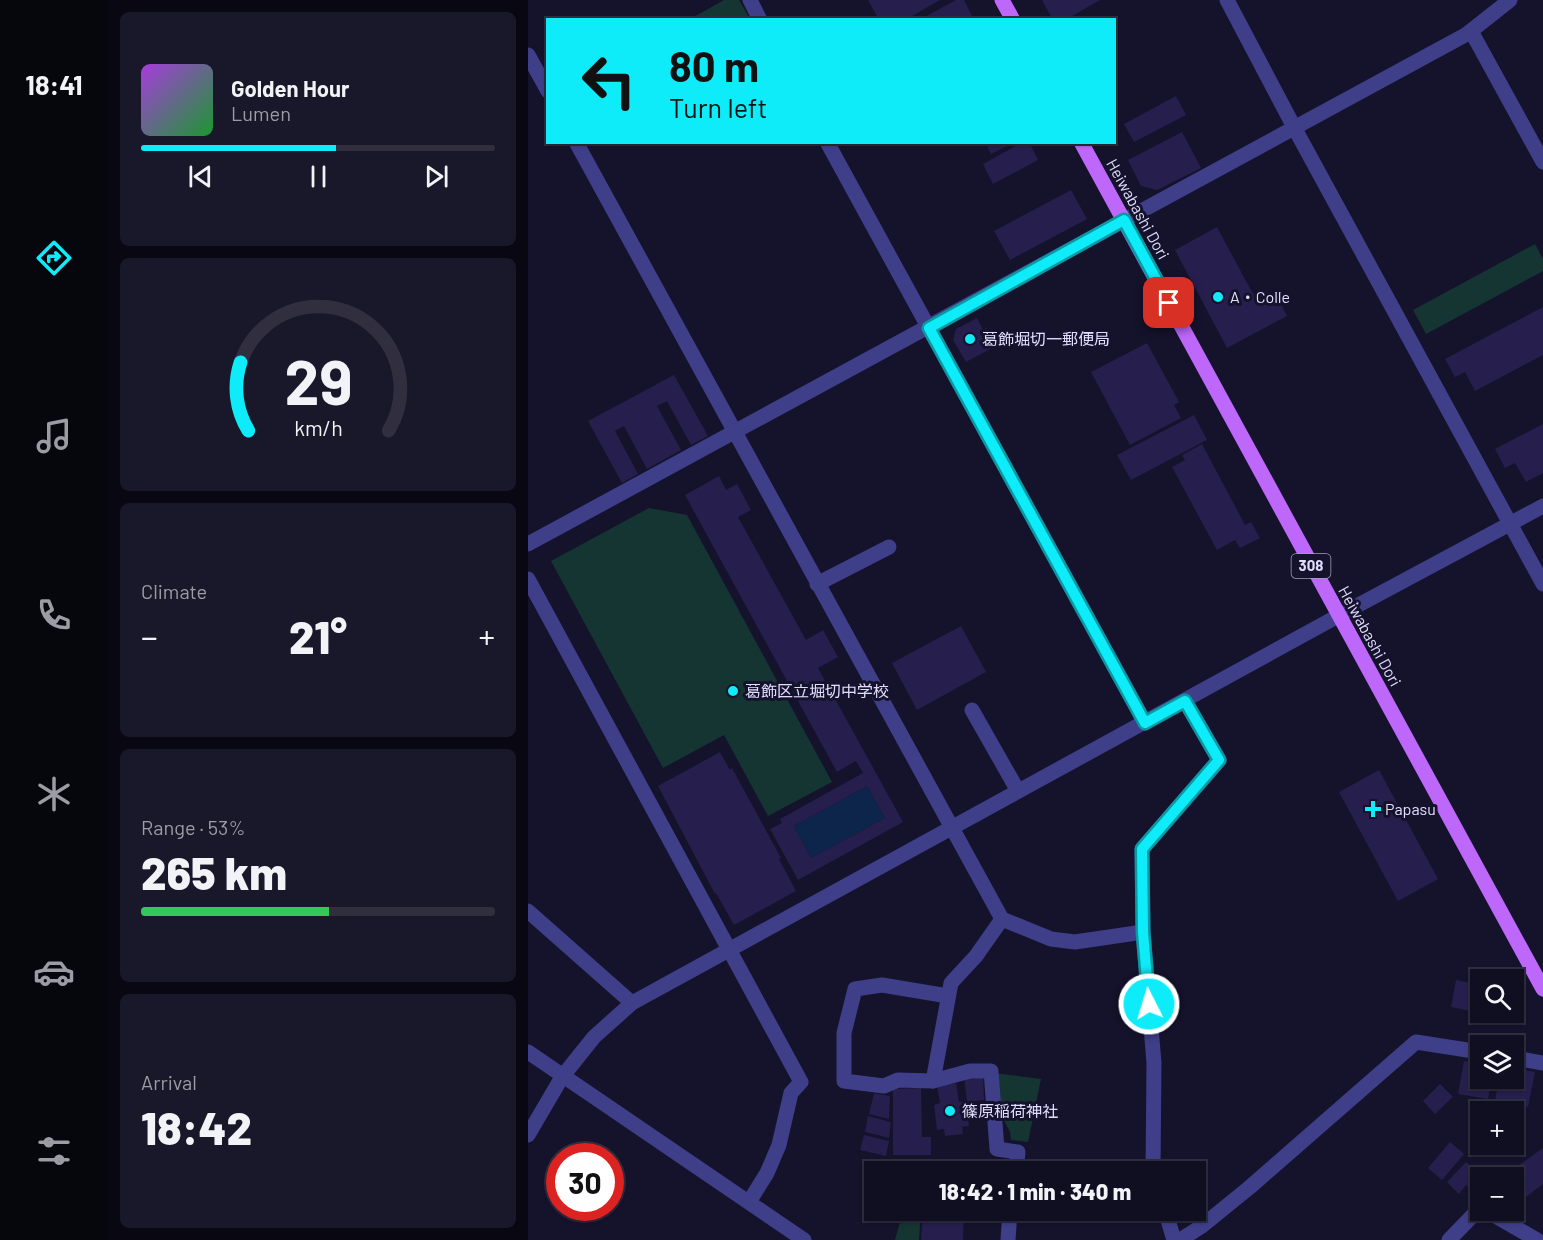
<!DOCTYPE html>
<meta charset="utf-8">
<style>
:root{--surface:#100e21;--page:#19172a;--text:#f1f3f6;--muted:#9c9ca5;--line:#302e3f;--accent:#0eebf9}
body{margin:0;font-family:Barlow,"Noto Sans JP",sans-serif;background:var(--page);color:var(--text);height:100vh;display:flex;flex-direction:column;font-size:22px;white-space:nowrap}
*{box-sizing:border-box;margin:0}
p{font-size:20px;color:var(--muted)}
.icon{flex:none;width:33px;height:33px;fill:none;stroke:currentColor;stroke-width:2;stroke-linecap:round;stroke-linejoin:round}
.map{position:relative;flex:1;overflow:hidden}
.side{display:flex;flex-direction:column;gap:12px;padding:12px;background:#090812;width:420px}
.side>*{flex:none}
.guide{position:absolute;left:18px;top:18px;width:570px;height:126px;border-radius:0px;box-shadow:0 2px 4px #0004,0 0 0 2px var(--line);background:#0eebf9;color:#111;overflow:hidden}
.fabs{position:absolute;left:942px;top:969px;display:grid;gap:12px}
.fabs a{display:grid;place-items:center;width:54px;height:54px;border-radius:0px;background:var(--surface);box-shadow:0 2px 4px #0004,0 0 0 2px var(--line);font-size:30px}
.speed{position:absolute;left:18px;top:1143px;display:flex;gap:12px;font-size:30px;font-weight:700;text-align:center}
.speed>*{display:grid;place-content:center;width:78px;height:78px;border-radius:50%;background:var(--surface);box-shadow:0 2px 4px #0004,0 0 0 2px var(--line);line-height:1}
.speed .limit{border:9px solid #d22;background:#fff;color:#111}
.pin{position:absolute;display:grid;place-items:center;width:51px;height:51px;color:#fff;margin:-26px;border-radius:12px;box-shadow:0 3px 9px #0006}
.me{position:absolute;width:66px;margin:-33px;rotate:355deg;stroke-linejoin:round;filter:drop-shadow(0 0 4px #0008)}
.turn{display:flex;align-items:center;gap:21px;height:126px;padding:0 24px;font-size:27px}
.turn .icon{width:78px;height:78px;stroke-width:2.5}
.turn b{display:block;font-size:42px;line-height:51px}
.big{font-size:45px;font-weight:800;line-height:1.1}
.side .card{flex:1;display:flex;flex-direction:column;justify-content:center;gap:9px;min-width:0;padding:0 21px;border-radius:9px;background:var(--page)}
.side .dial{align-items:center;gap:0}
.dial svg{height:156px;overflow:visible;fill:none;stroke:var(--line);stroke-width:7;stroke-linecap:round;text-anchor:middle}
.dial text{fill:var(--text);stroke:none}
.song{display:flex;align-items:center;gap:18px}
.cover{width:72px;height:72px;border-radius:9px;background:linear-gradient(135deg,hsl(280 70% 55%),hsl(130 70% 35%))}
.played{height:6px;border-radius:3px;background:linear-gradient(90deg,var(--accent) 55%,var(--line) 55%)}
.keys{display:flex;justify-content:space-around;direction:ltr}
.heat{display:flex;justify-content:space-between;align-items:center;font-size:33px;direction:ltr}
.charge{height:9px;border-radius:4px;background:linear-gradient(90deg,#34c759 53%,var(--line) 0)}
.trip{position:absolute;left:336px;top:1161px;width:342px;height:60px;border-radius:0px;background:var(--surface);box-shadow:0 2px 4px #0004,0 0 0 2px var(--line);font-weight:800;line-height:60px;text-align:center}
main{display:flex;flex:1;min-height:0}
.dock{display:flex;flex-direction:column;width:108px;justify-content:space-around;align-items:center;background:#06060d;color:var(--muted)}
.dock .icon{width:42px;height:42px}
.dock .active{color:var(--accent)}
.dock b{font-size:27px;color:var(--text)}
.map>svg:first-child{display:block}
</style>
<main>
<nav class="dock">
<b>18:41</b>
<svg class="icon active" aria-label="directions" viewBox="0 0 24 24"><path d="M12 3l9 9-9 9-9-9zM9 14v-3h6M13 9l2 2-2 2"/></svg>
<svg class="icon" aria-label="music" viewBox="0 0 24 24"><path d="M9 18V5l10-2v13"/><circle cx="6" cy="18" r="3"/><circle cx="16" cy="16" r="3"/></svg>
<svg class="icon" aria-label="phone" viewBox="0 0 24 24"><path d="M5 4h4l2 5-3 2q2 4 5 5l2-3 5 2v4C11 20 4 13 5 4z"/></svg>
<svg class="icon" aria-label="climate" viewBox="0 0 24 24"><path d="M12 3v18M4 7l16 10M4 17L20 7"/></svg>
<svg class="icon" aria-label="car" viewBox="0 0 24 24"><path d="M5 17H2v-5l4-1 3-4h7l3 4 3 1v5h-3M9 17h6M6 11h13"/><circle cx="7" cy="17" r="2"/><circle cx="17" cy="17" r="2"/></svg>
<svg class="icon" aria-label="filters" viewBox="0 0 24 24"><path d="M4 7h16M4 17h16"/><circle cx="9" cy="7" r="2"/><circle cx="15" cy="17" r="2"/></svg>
</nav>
<section class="side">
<div class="card">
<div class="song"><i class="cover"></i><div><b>Golden Hour</b><p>Lumen</p></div></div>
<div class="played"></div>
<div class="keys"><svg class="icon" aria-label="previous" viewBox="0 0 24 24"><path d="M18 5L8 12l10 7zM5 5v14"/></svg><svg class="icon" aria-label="pause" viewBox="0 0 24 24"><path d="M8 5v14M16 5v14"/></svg><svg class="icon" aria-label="next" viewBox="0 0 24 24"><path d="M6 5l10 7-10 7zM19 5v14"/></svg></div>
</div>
<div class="card dial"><svg viewBox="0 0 100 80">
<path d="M14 69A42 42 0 1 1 86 69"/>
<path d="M14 69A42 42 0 0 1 10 34" stroke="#0eebf9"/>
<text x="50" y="56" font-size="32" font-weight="700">29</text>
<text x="50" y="72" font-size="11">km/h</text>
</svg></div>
<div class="card"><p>Climate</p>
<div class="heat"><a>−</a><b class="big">21°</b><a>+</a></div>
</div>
<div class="card"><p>Range · 53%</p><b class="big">265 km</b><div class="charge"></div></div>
<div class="card"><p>Arrival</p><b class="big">18:42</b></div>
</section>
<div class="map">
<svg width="1015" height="1240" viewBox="0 0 1015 1240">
<rect width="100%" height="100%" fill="#15122c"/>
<!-- green -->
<g fill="#153533">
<polygon points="196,0 211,0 222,19 162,19"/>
<polygon points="1007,244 1015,259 1015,271 898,334 885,310"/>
<polygon points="121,508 159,515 304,782 240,816 196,735 135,768 23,561"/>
<polygon points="466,1073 513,1079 500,1142 483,1140 482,1132 469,1106"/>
<polygon points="375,1211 393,1211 391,1240 367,1240"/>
</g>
<!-- water -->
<polygon fill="#0d254a" points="339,786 357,818 283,858 266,826"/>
<!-- building -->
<g fill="#261e4c" fill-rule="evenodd">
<polygon points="340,0 412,0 377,20 351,20"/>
<polygon points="428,0 436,0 446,20 391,20"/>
<polygon points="514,0 572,0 537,20 525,20"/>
<polygon points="648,96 658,115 606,142 596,124"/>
<polygon points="654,132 673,168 629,190 613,186 600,160"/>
<polygon points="457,142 487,142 463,154"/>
<polygon points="495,142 501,142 510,160 465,184 455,164"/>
<polygon points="543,190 559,219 482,260 466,231"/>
<polygon points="689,227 725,294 731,291 735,300 747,293 759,316 699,348 647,250"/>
<polygon points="1015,307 1015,355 947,391 937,372 927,377 917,359"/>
<polygon points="449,318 455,330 458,328 468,346 438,362 425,340 428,329"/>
<polygon points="619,343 651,402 646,405 653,418 602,445 563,372"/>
<polygon points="146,375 180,436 163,445 139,401 129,406 153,450 119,469 96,426 87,431 110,474 94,483 60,421"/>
<polygon points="666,415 679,440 603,480 589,455"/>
<polygon points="1015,424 1015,473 998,482 987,463 977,468 967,449"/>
<polygon points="674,444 717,525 723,522 732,538 712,548 707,540 689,550 644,467 657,460 654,455"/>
<path d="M191 476 198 490 209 484 223 510 210 517 278 640 295 630 310 657 290 668 375 822 270 880 242 829 254 823 252 819 335 773 328 761 309 772 157 495ZM339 786 357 818 283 858 266 826Z"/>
<polygon points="433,626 458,672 389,710 364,663"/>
<polygon points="192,752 202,770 204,768 253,858 251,859 268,891 206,925 188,893 187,894 130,786"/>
<polygon points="851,770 910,879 870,901 811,792"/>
<polygon points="928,980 952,985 952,1013 923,1007"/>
<polygon points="986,1004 989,1010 987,1019 958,1014 986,1012"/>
<polygon points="936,1061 952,1064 952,1078 964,1078 960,1099 930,1094"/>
<polygon points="986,1068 1007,1072 1000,1107 967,1101 971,1078 986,1078"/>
<polygon points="455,1075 456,1100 439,1102 436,1077"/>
<polygon points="428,1083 431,1102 437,1101 441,1126 434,1127 435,1134 417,1136 416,1129 409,1130 406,1105 412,1103 409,1086"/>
<polygon points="912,1084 925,1097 907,1114 895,1101"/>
<polygon points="393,1088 394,1137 403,1137 403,1155 365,1155 365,1089"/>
<polygon points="346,1093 362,1096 361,1119 341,1114"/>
<polygon points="340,1116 363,1122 361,1138 337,1132"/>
<polygon points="336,1135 361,1141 358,1156 332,1150"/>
<polygon points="922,1142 936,1154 914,1180 900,1168"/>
<polygon points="1015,1148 1015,1184 986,1206 986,1178 973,1178"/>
<polygon points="938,1162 955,1178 952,1178 952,1195 951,1197 938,1185 931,1194 919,1182"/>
<polygon points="385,1163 423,1166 422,1172 384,1172"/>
<polygon points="424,1164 462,1167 461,1172 424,1172"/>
<polygon points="395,1210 436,1210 435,1240 393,1240"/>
</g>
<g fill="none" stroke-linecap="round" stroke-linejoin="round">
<!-- minor -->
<g stroke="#3e3e89" stroke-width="15">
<polyline points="222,0 232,20"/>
<polyline points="699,0 767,129 1015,584"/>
<polyline points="943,31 1015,162"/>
<polyline points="0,55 20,91"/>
<polyline points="48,142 474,919 523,939 547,942 615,932"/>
<polyline points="299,142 617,723"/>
<polyline points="0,544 939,34 982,0"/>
<polyline points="0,579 273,1082 263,1093 251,1145 239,1173 221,1202"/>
<polyline points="289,584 361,547"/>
<polyline points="444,710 490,791"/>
<polyline points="0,911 104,1003"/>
<polyline points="474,919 448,956 423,983 405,1081 442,1071 463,1071 469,1149 490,1152 488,1172"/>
<polyline points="0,1052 276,1240"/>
<polyline points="986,1058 1015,1063"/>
<polyline points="405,1081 370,1080 356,1086 316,1081 316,1033 327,989 354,985 420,996"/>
<polyline points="0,1135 34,1077 66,1037 104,1003 810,616 1015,506"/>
<polyline points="625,1172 626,1063 615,932 614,849 691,760 657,701"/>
<polyline points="637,1210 646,1240"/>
<polyline points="957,1210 1009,1240"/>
<polyline points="480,1240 482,1210"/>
<polyline points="652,1240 674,1226 722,1187 888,1042 952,1052"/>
<polyline points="921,1240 952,1208"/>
</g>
<!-- major -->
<g stroke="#be67fb" stroke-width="15">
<polyline points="474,0 485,20"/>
<polyline points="553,142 1015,989"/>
</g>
</g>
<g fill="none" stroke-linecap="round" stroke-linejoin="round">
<!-- route casing -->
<g stroke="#0999a2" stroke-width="15">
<polyline id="route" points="621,1004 615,932 614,849 691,760 657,701 617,723 401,328 596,220 641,303"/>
</g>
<!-- route -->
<use href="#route" stroke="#0eebf9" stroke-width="10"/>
</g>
<!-- markers -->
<g fill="#0eebf9" stroke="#15122c" stroke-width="2">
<circle cx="690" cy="297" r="6"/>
<circle cx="442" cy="339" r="6"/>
<circle cx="205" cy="691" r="6"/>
<path d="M842 800h6v6h6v6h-6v6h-6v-6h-6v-6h6z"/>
<circle cx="422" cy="1111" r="6"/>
</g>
<g text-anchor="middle" stroke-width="6" stroke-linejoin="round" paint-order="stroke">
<!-- shield labels -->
<rect fill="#15122c" stroke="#a3a0bf" stroke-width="1.5" x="763.5" y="554" width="39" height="24" rx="4.5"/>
<g font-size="15" font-weight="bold" fill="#e0ddfe">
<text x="783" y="571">308</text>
</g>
<!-- street labels -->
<g font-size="16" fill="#e0ddfe" stroke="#15122c">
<text transform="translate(610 209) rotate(61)" y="6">Heiwabashi Dori</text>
<text transform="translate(842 636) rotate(61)" y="6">Heiwabashi Dori</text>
</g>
<!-- poi labels -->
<g font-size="16" fill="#e0ddfe" stroke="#15122c" text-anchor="start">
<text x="702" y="303">A・Colle</text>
<text x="454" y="345">葛飾堀切一郵便局</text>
<text x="217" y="697">葛飾区立堀切中学校</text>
<text x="857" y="815">Papasu</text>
<text x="434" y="1117">篠原稲荷神社</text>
</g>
</g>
</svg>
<div class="fabs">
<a><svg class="icon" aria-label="search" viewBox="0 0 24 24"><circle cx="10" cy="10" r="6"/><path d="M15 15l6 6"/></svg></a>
<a><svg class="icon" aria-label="layers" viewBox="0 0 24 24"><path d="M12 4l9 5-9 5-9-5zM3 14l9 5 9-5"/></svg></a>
<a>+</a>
<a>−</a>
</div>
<div class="speed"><div class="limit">30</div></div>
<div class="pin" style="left:641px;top:303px;background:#d93025"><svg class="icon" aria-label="arrive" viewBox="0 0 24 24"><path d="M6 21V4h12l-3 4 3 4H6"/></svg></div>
<svg class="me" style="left:621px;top:1004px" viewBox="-20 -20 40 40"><circle r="17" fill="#0eebf9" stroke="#fff" stroke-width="3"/><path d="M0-11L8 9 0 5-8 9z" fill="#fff"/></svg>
<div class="trip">18:42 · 1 min · 340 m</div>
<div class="guide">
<div class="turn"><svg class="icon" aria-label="left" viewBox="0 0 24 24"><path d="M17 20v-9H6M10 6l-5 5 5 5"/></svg><div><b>80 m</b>Turn left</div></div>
</div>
</div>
</main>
